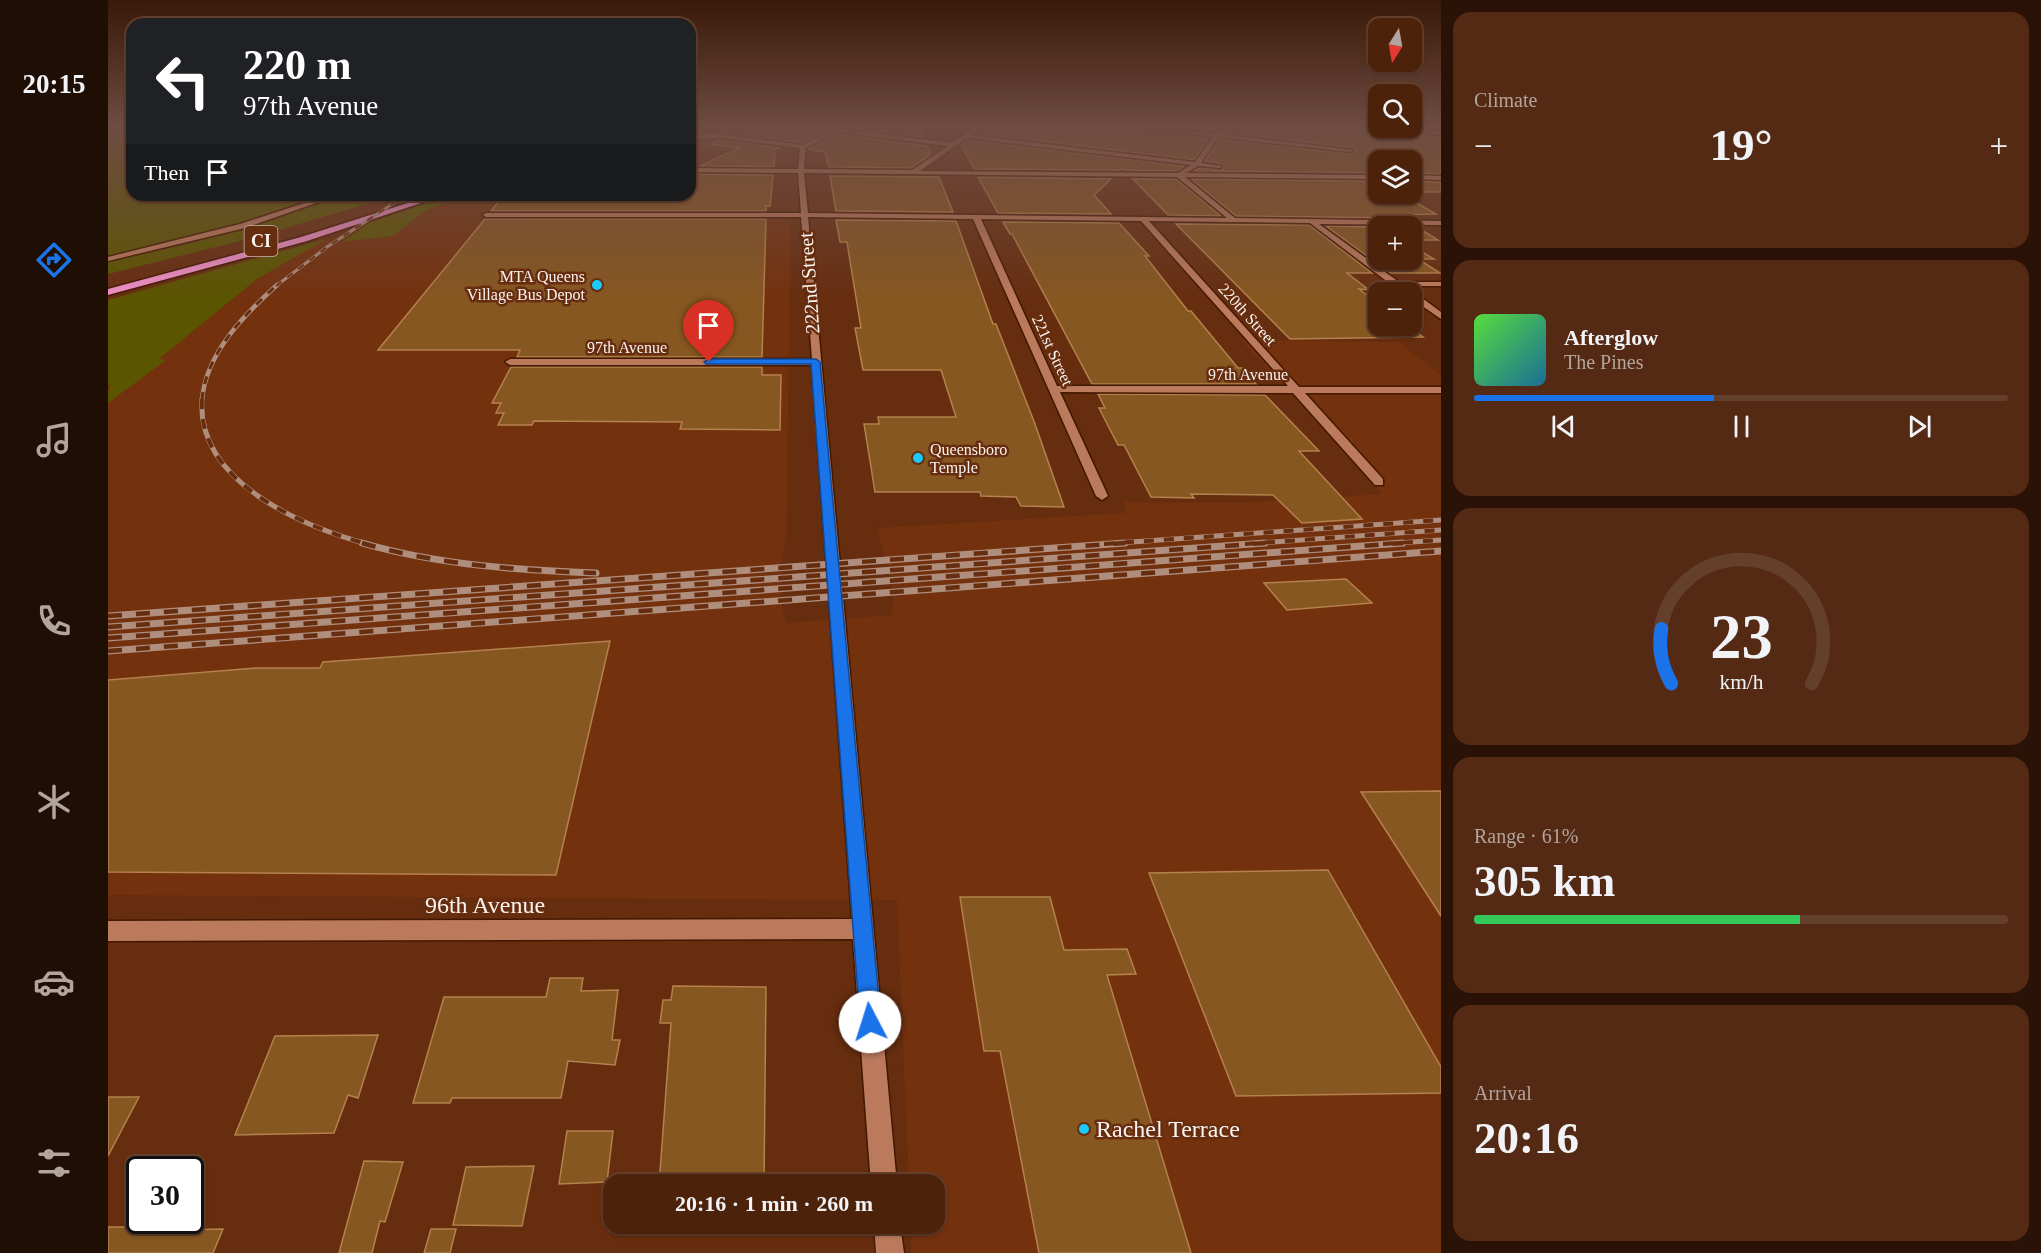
<!DOCTYPE html>
<meta charset="utf-8">
<style>
:root{--surface:#4d220b;--page:#542a14;--text:#f1f3f6;--muted:#b3a49d;--line:#643f2c;--accent:#1a73e8}
body{margin:0;font-family:"Times New Roman",serif;background:var(--page);color:var(--text);height:100vh;display:flex;flex-direction:column;font-size:22px;white-space:nowrap}
*{box-sizing:border-box;margin:0}
p{font-size:20px;color:var(--muted)}
.icon{flex:none;width:33px;height:33px;fill:none;stroke:currentColor;stroke-width:2;stroke-linecap:round;stroke-linejoin:round}
.map{position:relative;flex:1;overflow:hidden}
.panel{display:flex;flex-direction:column;gap:12px;padding:12px;background:#2a1306;width:600px}
.panel>*{flex:none}
.guide{position:absolute;left:18px;top:18px;width:570px;height:183px;border-radius:18px;box-shadow:0 2px 4px #0004,0 0 0 2px var(--line);background:#202124;color:#fff;overflow:hidden}
.needle{width:39px;rotate:191deg}
.controls{position:absolute;left:1260px;top:18px;display:grid;gap:12px}
.controls a{display:grid;place-items:center;width:54px;height:54px;border-radius:12px;background:var(--surface);box-shadow:0 2px 4px #0004,0 0 0 2px var(--line);font-size:30px}
.speed{position:absolute;left:18px;top:1156px;display:flex;gap:12px;font-size:30px;font-weight:700;text-align:center}
.speed>*{display:grid;place-content:center;width:78px;height:78px;border-radius:50%;background:var(--surface);box-shadow:0 2px 4px #0004,0 0 0 2px var(--line);line-height:1}
.speed .limit{border:3px solid #111;border-radius:9px;background:#fff;color:#111}
.pin{position:absolute;display:grid;place-items:center;width:51px;height:51px;color:#fff;margin:-62px -26px;border-radius:50% 50% 50% 0;rotate:-45deg;box-shadow:0 0 6px #0007}
.pin .icon{rotate:45deg}
.me{position:absolute;width:66px;margin:-33px;rotate:355deg;stroke-linejoin:round;filter:drop-shadow(0 0 4px #0008)}
.turn{display:flex;align-items:center;gap:21px;height:126px;padding:0 18px;font-size:27px}
.turn .icon{width:78px;height:78px;stroke-width:2.5}
.turn b{display:block;font-size:42px;line-height:51px}
.then{display:flex;align-items:center;height:57px;padding:0 18px;background:#0003;gap:12px;font-size:22px}
.big{font-size:45px;font-weight:600;line-height:1.1}
.panel .tile{flex:1;display:flex;flex-direction:column;justify-content:center;gap:9px;min-width:0;padding:0 21px;border-radius:18px;background:var(--page)}
.panel .dial{align-items:center;gap:0}
.dial svg{height:156px;overflow:visible;fill:none;stroke:var(--line);stroke-width:7;stroke-linecap:round;text-anchor:middle}
.dial text{fill:var(--text);stroke:none}
.song{display:flex;align-items:center;gap:18px}
.cover{width:72px;height:72px;border-radius:9px;background:linear-gradient(135deg,hsl(110 70% 55%),hsl(200 70% 35%))}
.played{height:6px;border-radius:3px;background:linear-gradient(90deg,var(--accent) 45%,var(--line) 45%)}
.keys{display:flex;justify-content:space-around;direction:ltr}
.heat{display:flex;justify-content:space-between;align-items:center;font-size:33px;direction:ltr}
.charge{height:9px;border-radius:4px;background:linear-gradient(90deg,#34c759 61%,var(--line) 0)}
.trip{position:absolute;left:495px;top:1174px;width:342px;height:60px;border-radius:18px;background:var(--surface);box-shadow:0 2px 4px #0004,0 0 0 2px var(--line);font-weight:600;line-height:60px;text-align:center}
main{display:flex;flex:1;min-height:0}
.dock{display:flex;flex-direction:column;width:108px;justify-content:space-around;align-items:center;background:#1f0e04;color:var(--muted)}
.dock .icon{width:42px;height:42px}
.dock .active{color:var(--accent)}
.dock b{font-size:27px;color:var(--text)}
.map>svg:first-child{display:block}
</style>
<main>
<nav class="dock">
<b>20:15</b>
<svg class="icon active" aria-label="directions" viewBox="0 0 24 24"><path d="M12 3l9 9-9 9-9-9zM9 14v-3h6M13 9l2 2-2 2"/></svg>
<svg class="icon" aria-label="music" viewBox="0 0 24 24"><path d="M9 18V5l10-2v13"/><circle cx="6" cy="18" r="3"/><circle cx="16" cy="16" r="3"/></svg>
<svg class="icon" aria-label="phone" viewBox="0 0 24 24"><path d="M5 4h4l2 5-3 2q2 4 5 5l2-3 5 2v4C11 20 4 13 5 4z"/></svg>
<svg class="icon" aria-label="climate" viewBox="0 0 24 24"><path d="M12 3v18M4 7l16 10M4 17L20 7"/></svg>
<svg class="icon" aria-label="car" viewBox="0 0 24 24"><path d="M5 17H2v-5l4-1 3-4h7l3 4 3 1v5h-3M9 17h6M6 11h13"/><circle cx="7" cy="17" r="2"/><circle cx="17" cy="17" r="2"/></svg>
<svg class="icon" aria-label="filters" viewBox="0 0 24 24"><path d="M4 7h16M4 17h16"/><circle cx="9" cy="7" r="2"/><circle cx="15" cy="17" r="2"/></svg>
</nav>
<div class="map">
<svg width="1333" height="1253" viewBox="0 0 1333 1253">
<rect width="100%" height="100%" fill="#672d0f"/>
<!-- built -->
<polygon fill="#73310e" points="359,195 421,195 407,213 375,212 370,219 683,218 678,539 674,561 674,606 678,623 784,615 785,597 783,581 769,528 1017,513 1016,502 1135,503 1273,494 1272,490 1133,340 1291,342 1333,375 1333,1253 803,1253 802,1224 826,1224 826,1185 801,1185 789,900 0,895 0,382 117,305 149,279 199,249 218,239 242,236 236,241 285,236 317,211"/>
<!-- green -->
<g fill="#5b5500">
<polygon points="0,125 24,125 24,195 281,195 275,199 144,238 0,274 0,262 84,243 186,214 0,261"/>
<polygon points="343,195 359,195 317,211 285,236 234,242 261,223"/>
<polygon points="218,239 149,279 51,359 58,360 0,403 0,391 3,385 0,385 0,300"/>
</g>
<!-- building -->
<g fill="#875721" stroke="#b5814d" stroke-width="1.5">
<polygon points="615,125 684,125 716,132 694,143 615,132"/>
<polygon points="743,125 812,125 816,137 741,128"/>
<polygon points="878,125 1010,125 1101,139 1086,160 869,133"/>
<polygon points="1039,125 1109,125 1106,132"/>
<polygon points="1119,125 1230,127 1230,125 1256,125 1270,129 1277,128 1282,132 1328,137 1333,139 1333,174 1304,173 1304,160 1270,160 1270,173 1086,171 1091,168 1115,170 1113,164 1097,161 1111,139 1242,154 1247,150 1245,148 1116,132"/>
<polygon points="729,134 819,146 823,155 803,168 721,167 717,152 700,149"/>
<polygon points="611,140 614,140 673,148 667,148 666,167 592,166 631,148 602,144"/>
<polygon points="860,140 1076,166 1069,171 1017,170 1015,168 1012,170 866,169 853,145"/>
<polygon points="582,174 665,175 662,206 658,206 658,211 383,211 396,195 582,195"/>
<polygon points="722,176 831,177 845,212 728,211"/>
<polygon points="870,177 1003,179 986,195 1003,214 890,213"/>
<polygon points="1025,179 1068,179 1113,216 1060,215"/>
<polygon points="1083,179 1270,181 1270,194 1293,194 1328,214 1289,215 1295,218 1128,216"/>
<polygon points="1304,181 1333,182 1333,192 1304,192"/>
<polygon points="377,219 658,219 654,357 409,357 412,350 270,350"/>
<polygon points="728,220 848,221 885,324 888,324 927,424 956,507 913,506 908,497 873,496 872,492 767,492 756,424 771,424 770,417 848,417 833,370 755,370 747,328 753,328 742,261 739,242 732,242"/>
<polygon points="895,222 1011,223 1041,256 1037,256 1080,311 1083,311 1130,368 1135,368 1148,384 984,384 904,234 902,234"/>
<polygon points="1068,224 1201,225 1264,273 1239,273 1261,290 1251,289 1270,304 1270,326 1300,326 1315,337 1182,339"/>
<polygon points="1218,226 1270,227 1270,260 1304,260 1304,246 1326,259 1310,259 1332,273 1282,273"/>
<polygon points="1304,227 1309,227 1330,240 1304,240"/>
<polygon points="403,367 654,367 654,375 673,375 672,430 572,429 574,422 426,421 424,425 390,425 396,413 388,413 393,403 384,403"/>
<polygon points="990,394 1157,395 1211,451 1191,451 1254,519 1194,523 1165,495 1083,494 1086,498 1043,497 1016,445 1010,445 991,408 997,408"/>
<polygon points="1238,579 1264,603 1179,610 1156,583"/>
<polygon points="502,641 448,875 0,872 0,680 148,668 212,668 215,662"/>
<polygon points="1333,791 1333,916 1253,792"/>
<polygon points="1220,870 1333,1067 1333,1093 1128,1096 1041,873"/>
<polygon points="852,897 942,897 956,950 1019,949 1028,974 999,975 1083,1253 931,1253 892,1051 876,1051"/>
<polygon points="442,978 475,978 473,991 510,990 504,1040 512,1040 507,1065 460,1061 453,1098 344,1098 342,1103 305,1103 336,997 438,997"/>
<polygon points="565,986 658,987 656,1185 551,1185 563,1023 552,1023 555,1000 563,1000"/>
<polygon points="270,1035 250,1098 240,1095 226,1133 127,1135 167,1036"/>
<polygon points="0,1097 31,1097 0,1156"/>
<polygon points="459,1131 505,1131 499,1182 451,1184"/>
<polygon points="256,1161 295,1162 277,1222 272,1221 264,1253 231,1253"/>
<polygon points="426,1166 414,1226 345,1225 358,1167"/>
<polygon points="0,1227 65,1227 64,1230 115,1229 105,1253 0,1253"/>
<polygon points="323,1229 348,1229 342,1253 316,1253"/>
</g>
<g fill="none" stroke-linecap="round" stroke-linejoin="round">
<!-- street casing -->
<g stroke="#431802" stroke-width="3">
<g id="street">
<path d="M686 125 728 129 741 125 734 129 844 143 870 125H876L863 135 1087 162 1105 137 1012 125 1107 134 1112 125H1117L1112 134 1245 150 1242 152 1110 137 1093 163 1113 166V168L1090 166 1078 173 1270 175V179L1077 177 1127 218 1333 221V225L1211 224 1291 282H1333V286H1298L1333 312V319L1304 299V292H1295L1285 286 1202 223 1041 221 1191 387H1333V393H1197L1275 479V485H1267L1185 393 952 392 1000 496 994 500 988 496 865 219 700 217 789 1185H763L745 939 0 941V921L744 919 704 365H402L397 362 402 359H704L693 217H378L375 215 378 213H693L690 173 582 172V168L690 169 692 148 614 138H582V134H614L694 145 723 131ZM729 132 840 146 804 170 696 169 698 148ZM859 138 1083 165 1070 173 812 171ZM696 173 1069 177 1119 218 700 213ZM873 219 1033 221 1180 386H949Z"/>
<polygon points="1258,125 1270,125 1270,127"/>
<polygon points="1279,128 1333,131 1333,135 1282,130"/>
<polygon points="1304,175 1333,176 1333,180 1304,179"/>
<polygon points="221,195 231,195 137,228 0,261 0,257 132,224"/>
<polygon points="766,1224 792,1224 796,1253 768,1253"/>
</g>
</g>
<!-- highway casing -->
<g stroke="#431802" stroke-width="3">
<polygon id="highway" points="325,195 337,195 199,241 0,295 0,289 193,237"/>
</g>
<!-- street -->
<use href="#street" fill="#bc7a5c" fill-rule="evenodd"/>
<!-- highway -->
<use href="#highway" fill="#f190c9" fill-rule="evenodd"/>
<!-- rail-far4 casing -->
<g stroke="#b08e7e" stroke-width="2">
<polyline id="rail-far4" points="295,197 298,195"/>
</g>
<!-- rail-far3 casing -->
<g stroke="#b08e7e" stroke-width="3">
<polyline id="rail-far3" points="168,286 219,247 298,195"/>
</g>
<!-- rail-far2 casing -->
<g stroke="#b08e7e" stroke-width="4.5">
<path id="rail-far2" d="M94 400C98 353 136 315 169 285"/>
</g>
<!-- rail-far1 casing -->
<g stroke="#b08e7e" stroke-width="5">
<g id="rail-far1">
<path d="M94 399C88 482 194 526 259 544"/>
<polyline points="996,544 1333,520"/>
<polyline points="1137,544 1333,530"/>
<polyline points="1275,544 1333,540"/>
</g>
</g>
<!-- rail casing -->
<g stroke="#b08e7e" stroke-width="7">
<g id="rail">
<path d="M254 543C330 565 409 570 488 573"/>
<polyline points="0,616 1017,543"/>
<polyline points="0,627 1157,543"/>
<polyline points="0,638 1295,543"/>
<polyline points="0,651 1333,551"/>
</g>
</g>
<!-- rail-far4 -->
<use href="#rail-far4" stroke="#672d0f" stroke-width="1.5" stroke-dasharray="5" stroke-linecap="butt"/>
<!-- rail-far3 -->
<use href="#rail-far3" stroke="#672d0f" stroke-width="2" stroke-dasharray="7" stroke-linecap="butt"/>
<!-- rail-far2 -->
<use href="#rail-far2" stroke="#672d0f" stroke-width="3" stroke-dasharray="8" stroke-linecap="butt"/>
<!-- rail-far1 -->
<use href="#rail-far1" stroke="#672d0f" stroke-width="4" stroke-dasharray="10" stroke-linecap="butt"/>
<!-- rail -->
<use href="#rail" stroke="#672d0f" stroke-width="4.5" stroke-dasharray="14" stroke-linecap="butt"/>
</g>
<!-- sky -->
<linearGradient id="sky" x2="0" y2="1"><stop stop-color="#391908"/><stop offset="0.42" stop-color="#6e4c42"/><stop offset="1" stop-color="#6e4c42" stop-opacity="0"/></linearGradient>
<rect width="1333" height="301" fill="url(#sky)"/>
<!-- route -->
<polygon fill="#1a73e8" stroke="#114b97" stroke-width="1.5" points="601,359 708,359 712,362 773,1022 770,1029 762,1032 755,1029 752,1022 703,364 598,364 596,362"/>
<!-- markers -->
<g fill="#1acafc" stroke="#672d0f" stroke-width="2">
<circle cx="489" cy="285" r="6"/>
<circle cx="810" cy="458" r="6"/>
<circle cx="976" cy="1129" r="6"/>
</g>
<g text-anchor="middle" stroke-width="5" stroke-linejoin="round" paint-order="stroke">
<!-- far-poi labels -->
<g font-size="16" fill="#faf2ef" stroke="#672d0f" text-anchor="end">
<text x="477" y="282">MTA Queens<tspan x="477" dy="18">Village Bus Depot</tspan></text>
<text x="822" y="455" text-anchor="start">Queensboro<tspan x="822" dy="18">Temple</tspan></text>
</g>
<!-- far-street labels -->
<g font-size="16" fill="#faf2ef" stroke="#672d0f">
<text transform="translate(1140 314) rotate(48)" y="6">220th Street</text>
<text x="519" y="353">97th Avenue</text>
<text transform="translate(945 350) rotate(65)" y="6">221st Street</text>
<text x="1140" y="380">97th Avenue</text>
</g>
<!-- shield labels -->
<rect fill="#672d0f" stroke="#ceb7ac" stroke-width="1.5" x="136.5" y="226" width="33" height="30" rx="4.5"/>
<g font-size="18" font-weight="bold" fill="#faf2ef">
<text x="153" y="247">CI</text>
</g>
<!-- street labels -->
<g font-size="20" fill="#faf2ef" stroke="#672d0f">
<text transform="translate(701 283) rotate(-94)" y="7">222nd Street</text>
</g>
<!-- near-street labels -->
<g font-size="24" fill="#faf2ef" stroke="#672d0f">
<text x="377" y="913">96th Avenue</text>
</g>
<!-- near-poi labels -->
<g font-size="24" fill="#faf2ef" stroke="#672d0f" text-anchor="start">
<text x="988" y="1137">Rachel Terrace</text>
</g>
</g>
</svg>
<div class="controls">
<a><svg class="needle" viewBox="-14 -14 28 28"><path d="M0-13l5 13h-10z" fill="#e53935"/><path d="M0 13l5-13h-10z" fill="#b3a49d"/></svg></a>
<a><svg class="icon" aria-label="search" viewBox="0 0 24 24"><circle cx="10" cy="10" r="6"/><path d="M15 15l6 6"/></svg></a>
<a><svg class="icon" aria-label="layers" viewBox="0 0 24 24"><path d="M12 4l9 5-9 5-9-5zM3 14l9 5 9-5"/></svg></a>
<a>+</a>
<a>−</a>
</div>
<div class="speed"><div class="limit">30</div></div>
<div class="pin" style="left:601px;top:362px;background:#d93025"><svg class="icon" aria-label="arrive" viewBox="0 0 24 24"><path d="M6 21V4h12l-3 4 3 4H6"/></svg></div>
<svg class="me" style="left:762px;top:1022px" viewBox="-20 -20 40 40"><circle r="19" fill="#fff"/><path d="M0-13L10 11 0 6-10 11z" fill="#1a73e8"/></svg>
<div class="trip">20:16 · 1 min · 260 m</div>
<div class="guide">
<div class="turn"><svg class="icon" aria-label="left" viewBox="0 0 24 24"><path d="M17 20v-9H6M10 6l-5 5 5 5"/></svg><div><b>220 m</b>97th Avenue</div></div>
<div class="then">Then<svg class="icon" aria-label="arrive" viewBox="0 0 24 24"><path d="M6 21V4h12l-3 4 3 4H6"/></svg></div>
</div>
</div>
<section class="panel">
<div class="tile"><p>Climate</p>
<div class="heat"><a>−</a><b class="big">19°</b><a>+</a></div>
</div>
<div class="tile">
<div class="song"><i class="cover"></i><div><b>Afterglow</b><p>The Pines</p></div></div>
<div class="played"></div>
<div class="keys"><svg class="icon" aria-label="previous" viewBox="0 0 24 24"><path d="M18 5L8 12l10 7zM5 5v14"/></svg><svg class="icon" aria-label="pause" viewBox="0 0 24 24"><path d="M8 5v14M16 5v14"/></svg><svg class="icon" aria-label="next" viewBox="0 0 24 24"><path d="M6 5l10 7-10 7zM19 5v14"/></svg></div>
</div>
<div class="tile dial"><svg viewBox="0 0 100 80">
<path d="M14 69A42 42 0 1 1 86 69"/>
<path d="M14 69A42 42 0 0 1 9 41" stroke="#1a73e8"/>
<text x="50" y="56" font-size="32" font-weight="700">23</text>
<text x="50" y="72" font-size="11">km/h</text>
</svg></div>
<div class="tile"><p>Range · 61%</p><b class="big">305 km</b><div class="charge"></div></div>
<div class="tile"><p>Arrival</p><b class="big">20:16</b></div>
</section>
</main>
